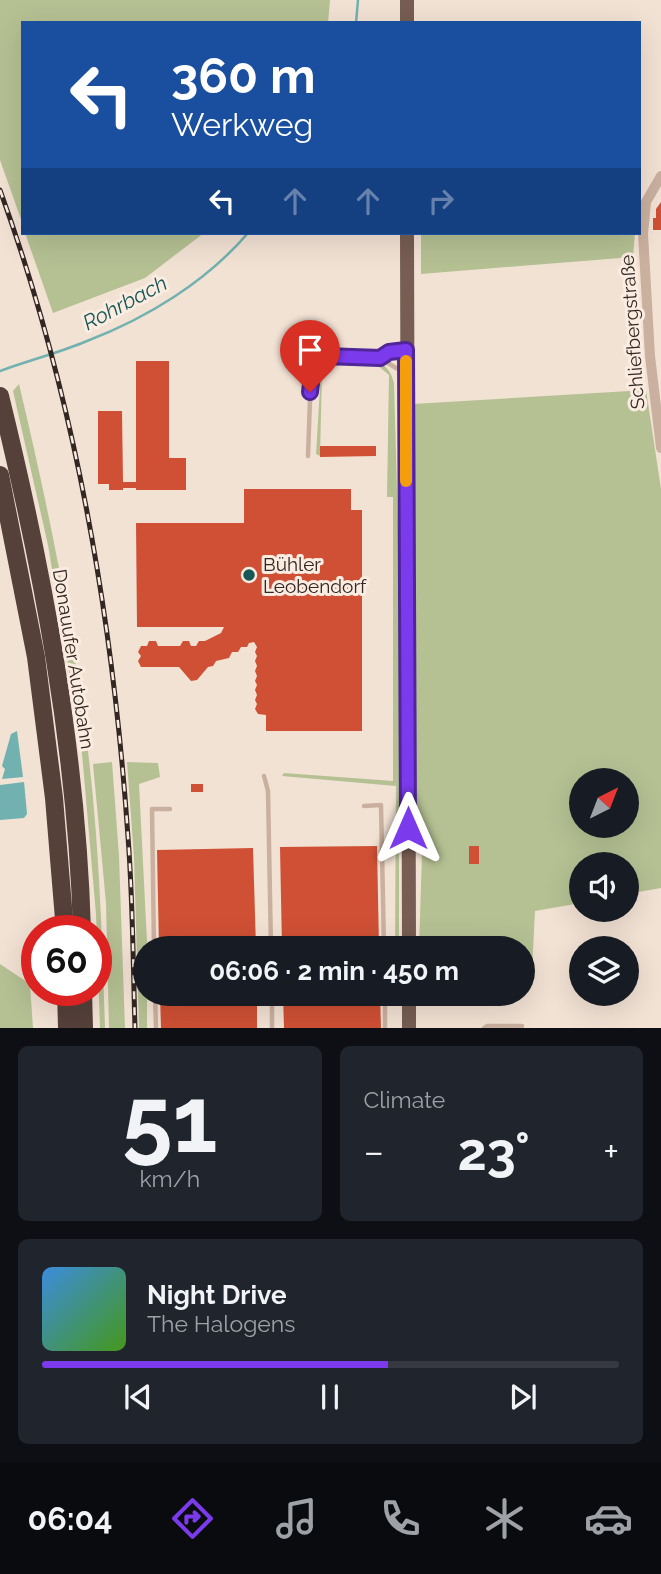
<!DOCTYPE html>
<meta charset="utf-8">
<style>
:root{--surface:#171b24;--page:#20242c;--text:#f1f3f6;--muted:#9ea1a6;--line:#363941;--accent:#7c3aed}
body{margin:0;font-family:Raleway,sans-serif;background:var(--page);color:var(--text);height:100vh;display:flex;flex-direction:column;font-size:26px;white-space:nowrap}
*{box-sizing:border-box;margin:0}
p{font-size:23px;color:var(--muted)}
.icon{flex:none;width:38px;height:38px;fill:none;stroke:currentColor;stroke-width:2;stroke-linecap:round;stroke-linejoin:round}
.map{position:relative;height:1028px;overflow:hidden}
.side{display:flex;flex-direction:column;gap:18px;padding:18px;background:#0d0f14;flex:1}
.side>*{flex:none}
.banner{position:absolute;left:21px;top:21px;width:620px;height:214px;border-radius:0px;box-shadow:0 7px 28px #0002;background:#1a4fa0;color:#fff;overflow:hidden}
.needle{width:46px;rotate:42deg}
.buttons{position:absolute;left:569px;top:768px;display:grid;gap:14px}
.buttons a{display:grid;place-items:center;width:70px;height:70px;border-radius:50%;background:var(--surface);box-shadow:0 7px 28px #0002;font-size:35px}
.speed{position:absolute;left:21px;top:915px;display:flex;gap:14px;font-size:35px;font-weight:700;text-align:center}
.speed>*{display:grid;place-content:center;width:91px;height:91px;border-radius:50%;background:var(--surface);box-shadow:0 7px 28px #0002;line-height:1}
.speed .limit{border:10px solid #d22;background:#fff;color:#111}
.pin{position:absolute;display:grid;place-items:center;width:60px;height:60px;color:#fff;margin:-72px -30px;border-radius:50% 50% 50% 0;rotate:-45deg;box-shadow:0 0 7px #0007}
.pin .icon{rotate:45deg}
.me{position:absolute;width:77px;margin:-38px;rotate:0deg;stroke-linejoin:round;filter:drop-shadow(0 0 5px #0008)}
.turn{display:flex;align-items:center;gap:24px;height:147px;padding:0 35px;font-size:32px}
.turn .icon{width:91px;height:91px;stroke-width:2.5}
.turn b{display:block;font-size:49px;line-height:60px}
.lanes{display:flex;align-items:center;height:66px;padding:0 35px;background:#0003;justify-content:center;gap:35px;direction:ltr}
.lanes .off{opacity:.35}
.big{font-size:52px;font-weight:700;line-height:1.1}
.side .card{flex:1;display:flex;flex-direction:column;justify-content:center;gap:10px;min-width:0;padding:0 24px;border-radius:10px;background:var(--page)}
.side .dial{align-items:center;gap:0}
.dial b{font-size:91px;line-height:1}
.song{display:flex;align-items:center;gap:21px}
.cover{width:84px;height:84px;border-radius:10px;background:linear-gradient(135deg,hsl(210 70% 55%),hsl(100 70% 35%))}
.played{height:7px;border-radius:4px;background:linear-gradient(90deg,var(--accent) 60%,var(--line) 60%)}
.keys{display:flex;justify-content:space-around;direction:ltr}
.heat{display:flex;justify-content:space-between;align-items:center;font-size:38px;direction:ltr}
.side .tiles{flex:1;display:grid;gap:18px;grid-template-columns:1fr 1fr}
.card:last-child{grid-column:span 2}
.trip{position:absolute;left:133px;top:936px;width:402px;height:70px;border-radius:35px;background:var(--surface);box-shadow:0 7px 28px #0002;font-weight:700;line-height:70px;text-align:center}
.tab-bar{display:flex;height:112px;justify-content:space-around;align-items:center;background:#090b0e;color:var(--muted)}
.tab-bar .icon{width:49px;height:49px}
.tab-bar .current{color:var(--accent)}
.tab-bar b{font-size:32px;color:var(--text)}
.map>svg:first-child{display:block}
</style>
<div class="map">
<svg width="661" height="1028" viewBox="0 0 661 1028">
<rect width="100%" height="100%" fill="#f2e2d4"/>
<!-- green -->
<g fill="#b5c193" fill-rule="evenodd">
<polygon points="0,0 330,0 328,23 23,23 23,225 0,160"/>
<polygon points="25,233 204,233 145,278 53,313"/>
<polygon points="421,233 635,233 633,257 421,274"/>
<path d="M351 361C372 362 388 358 394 383L399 561V948H395L396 786 282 776 284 773 393 781V497H387L389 375 377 365C358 365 337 361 322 373L320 456 316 454 321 372 328 365Z"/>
<path d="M19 384C47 502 72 622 87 743 99 838 102 933 105 1028H100L96 914 81 742 48 545 13 391Z"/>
<path d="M646 390 661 489V888L627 894 626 864H581V903L535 911 531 989H524L527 957 523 955V948H508L500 945H461L460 948 419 947 422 855 418 849 420 848 419 842 416 841 414 826 413 404ZM581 780H626V826H581Z"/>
<polygon points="112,762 119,856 125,1028 109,1028 106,903 93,764"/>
<polygon points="127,762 158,763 160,777 139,784 147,942 147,1028 139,1028 134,857"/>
<polygon points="0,964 30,984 33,1028 0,1028"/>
</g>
<!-- water -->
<g fill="#71b1af">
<polygon points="17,731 23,777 2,779 5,769 2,766 11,734"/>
<polygon points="24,782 27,814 24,818 0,820 0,785"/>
</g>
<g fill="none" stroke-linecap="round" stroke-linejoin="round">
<!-- stream -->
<g stroke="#71b1af" stroke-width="2.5">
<polyline points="356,23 358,0"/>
<path d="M0 371C29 360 59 353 87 341 147 318 206 282 248 233"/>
</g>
</g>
<!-- building -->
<g fill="#cf5034">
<polygon points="661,202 661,230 653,230 653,218 656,218 656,209"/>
<polygon points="136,361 169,361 169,458 186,458 186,490 136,490 136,488 123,488 123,490 109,490 109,484 98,484 98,411 122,411 123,482 136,482"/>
<polygon points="320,446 376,446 376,456 320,457"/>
<polygon points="244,489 351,489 351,510 362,510 362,731 266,731 266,715 258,714 255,709 257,704 255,700 257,695 255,690 257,685 255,681 257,676 255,671 257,666 255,661 257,656 255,652 257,647 254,642 249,643 247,647 241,647 238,652 232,652 229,658 216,661 213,666 208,667 197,680 191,681 179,667 141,667 138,661 141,656 138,652 141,646 147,646 149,641 156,641 158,646 180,646 183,641 189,641 191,646 196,646 199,641 205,641 221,633 224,627 137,627 136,523 244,523"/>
<rect x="191" y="784" width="12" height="8"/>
<polygon points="377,846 379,948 282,948 280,847"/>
<rect x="469" y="846" width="10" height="18"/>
<polygon points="253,848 256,948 159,948 157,850"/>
<polygon points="160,994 257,994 257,1028 161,1028"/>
<polygon points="283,994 380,994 381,1028 284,1028"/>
</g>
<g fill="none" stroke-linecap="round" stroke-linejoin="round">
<!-- service -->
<g stroke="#cab09f" stroke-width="4.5">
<polyline points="380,358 396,368 404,370"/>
<polyline points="380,358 389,352 406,350"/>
<path d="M308 456 311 371C321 347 359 357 380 358"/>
<polyline points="264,776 268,791 271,948"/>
<polyline points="364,806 381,805 384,948"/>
<polyline points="154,948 152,809 170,809"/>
<polyline points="155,994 156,1028"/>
<polyline points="272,994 272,1028"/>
<polyline points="385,994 385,1028"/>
<polyline points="484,1028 487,1026 522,1026"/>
</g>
<!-- minor -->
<polyline stroke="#cab09f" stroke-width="10" points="661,176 646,202 643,234 650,356 661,448"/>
<!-- primary -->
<g stroke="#775d53" stroke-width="14">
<polyline points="407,0 407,23"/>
<polyline points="407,233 409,948"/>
<polyline points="409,1028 409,994"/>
</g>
<!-- motorway -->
<g stroke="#55403a" stroke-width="18">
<path d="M0 396C43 571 77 751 82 931"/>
<polyline points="0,475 36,657 54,798 65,931"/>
<polyline points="66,990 67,1028"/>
<polyline points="83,990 84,1028"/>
</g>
<!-- rail casing -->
<g stroke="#332723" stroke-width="5">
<path id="rail" d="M0 190C75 397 113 618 128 837 133 901 133 965 135 1028"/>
</g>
<!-- rail -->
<use href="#rail" stroke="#faece0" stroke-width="2.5" stroke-dasharray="8" stroke-linecap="butt"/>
</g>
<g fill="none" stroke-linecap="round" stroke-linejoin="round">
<!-- route casing -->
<g stroke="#51269a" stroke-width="18">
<polyline id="route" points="310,392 313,366 325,356 380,358 389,352 406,350 408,828"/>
</g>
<!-- route -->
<use href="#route" stroke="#7c3aed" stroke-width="12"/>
<!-- slow -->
<polyline stroke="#f59e0b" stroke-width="12" points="406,361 406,481"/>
</g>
<!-- markers -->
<circle fill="#175757" stroke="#faece0" stroke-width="2.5" cx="249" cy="575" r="7"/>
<g text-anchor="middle" stroke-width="6" stroke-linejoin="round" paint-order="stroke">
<!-- street labels -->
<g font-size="19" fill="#332723" stroke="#faece0">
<text transform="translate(632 332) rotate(-94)" y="7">Schliefbergstraße</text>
<text transform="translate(74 659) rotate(81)" y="7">Donauufer Autobahn</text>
</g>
<!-- poi labels -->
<g font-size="19" fill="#332723" stroke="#faece0" text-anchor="start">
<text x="263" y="571">Bühler<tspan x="263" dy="22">Leobendorf</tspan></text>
</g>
<!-- water labels -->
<g font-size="21" font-style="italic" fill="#175757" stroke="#faece0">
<text transform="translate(125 303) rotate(-28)" y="7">Rohrbach</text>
</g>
</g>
</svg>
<div class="buttons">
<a><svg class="needle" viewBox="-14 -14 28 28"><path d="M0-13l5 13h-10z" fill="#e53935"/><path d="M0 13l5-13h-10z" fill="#9ea1a6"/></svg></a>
<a><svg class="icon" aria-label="sound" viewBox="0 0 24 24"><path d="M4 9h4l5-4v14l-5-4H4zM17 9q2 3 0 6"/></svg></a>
<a><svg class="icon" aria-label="layers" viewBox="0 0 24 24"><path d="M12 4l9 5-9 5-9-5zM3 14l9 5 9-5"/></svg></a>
</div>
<div class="speed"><div class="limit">60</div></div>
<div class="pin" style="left:310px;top:392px;background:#d93025"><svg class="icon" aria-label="arrive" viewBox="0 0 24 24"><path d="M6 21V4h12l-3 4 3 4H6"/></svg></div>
<svg class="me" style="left:408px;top:828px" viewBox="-20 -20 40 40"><path d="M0-17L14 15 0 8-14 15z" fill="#7c3aed" stroke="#fff" stroke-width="4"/></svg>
<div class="trip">06:06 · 2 min · 450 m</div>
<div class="banner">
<div class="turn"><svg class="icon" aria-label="left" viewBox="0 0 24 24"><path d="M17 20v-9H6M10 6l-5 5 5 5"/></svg><div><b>360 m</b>Werkweg</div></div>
<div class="lanes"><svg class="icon" aria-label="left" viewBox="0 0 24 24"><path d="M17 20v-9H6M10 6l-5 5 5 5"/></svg><svg class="icon off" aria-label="ahead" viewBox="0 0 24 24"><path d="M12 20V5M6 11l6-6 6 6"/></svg><svg class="icon off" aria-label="ahead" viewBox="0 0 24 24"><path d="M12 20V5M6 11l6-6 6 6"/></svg><svg class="icon off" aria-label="right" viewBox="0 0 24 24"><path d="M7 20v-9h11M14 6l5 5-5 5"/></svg></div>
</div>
</div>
<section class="side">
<div class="tiles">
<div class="card dial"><b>51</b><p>km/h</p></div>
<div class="card"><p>Climate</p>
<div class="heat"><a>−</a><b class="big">23°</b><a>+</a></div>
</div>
<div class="card">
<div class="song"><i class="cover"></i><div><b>Night Drive</b><p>The Halogens</p></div></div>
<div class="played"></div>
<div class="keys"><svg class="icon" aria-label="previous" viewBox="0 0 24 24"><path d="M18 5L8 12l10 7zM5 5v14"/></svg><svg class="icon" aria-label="pause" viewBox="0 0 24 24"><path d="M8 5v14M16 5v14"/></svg><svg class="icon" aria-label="next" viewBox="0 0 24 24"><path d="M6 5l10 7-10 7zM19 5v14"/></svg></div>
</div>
</div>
</section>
<nav class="tab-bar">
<b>06:04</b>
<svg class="icon current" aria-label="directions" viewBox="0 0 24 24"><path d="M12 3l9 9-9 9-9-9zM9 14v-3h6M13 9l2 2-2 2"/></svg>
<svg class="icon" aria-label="music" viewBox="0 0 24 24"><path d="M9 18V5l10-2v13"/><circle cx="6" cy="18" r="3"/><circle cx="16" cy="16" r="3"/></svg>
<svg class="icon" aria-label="phone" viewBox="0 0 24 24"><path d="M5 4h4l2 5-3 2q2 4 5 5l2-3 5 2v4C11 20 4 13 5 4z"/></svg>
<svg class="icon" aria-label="climate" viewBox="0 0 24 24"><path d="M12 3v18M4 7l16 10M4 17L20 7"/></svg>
<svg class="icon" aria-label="car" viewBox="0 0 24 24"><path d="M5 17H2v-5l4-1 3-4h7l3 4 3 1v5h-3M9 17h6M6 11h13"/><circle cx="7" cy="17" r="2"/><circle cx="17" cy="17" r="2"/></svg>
</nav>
